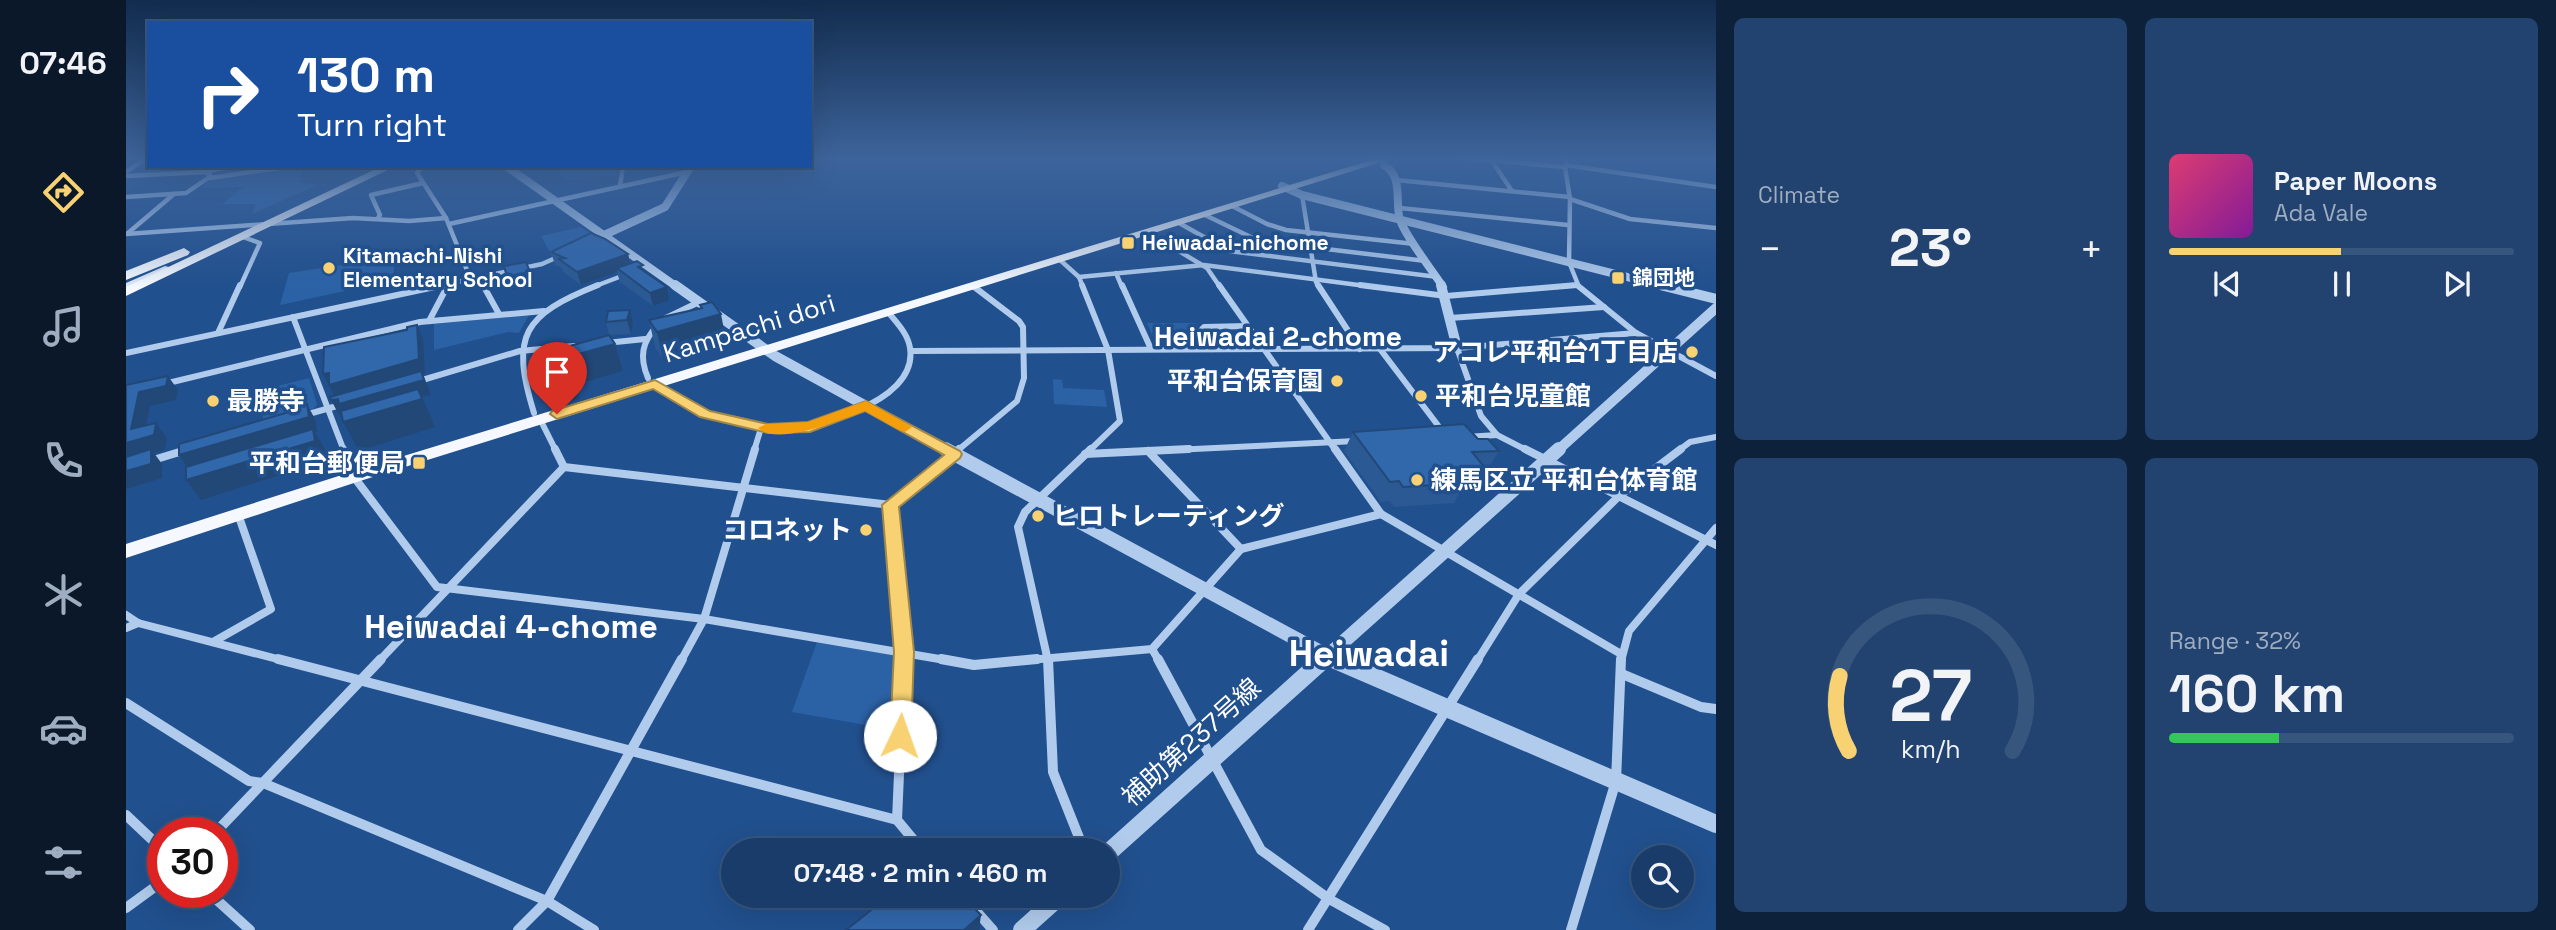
<!DOCTYPE html>
<meta charset="utf-8">
<style>
:root{--surface:#193c6a;--page:#224370;--text:#f1f3f6;--muted:#9fadc1;--line:#37567e;--accent:#f8d272}
body{margin:0;font-family:"Space Grotesk","Noto Sans JP",sans-serif;background:var(--page);color:var(--text);height:100vh;display:flex;flex-direction:column;font-size:26px;white-space:nowrap}
*{box-sizing:border-box;margin:0}
p{font-size:23px;color:var(--muted)}
.icon{flex:none;width:38px;height:38px;fill:none;stroke:currentColor;stroke-width:2;stroke-linecap:round;stroke-linejoin:round}
.map{position:relative;flex:1;overflow:hidden}
.drawer{display:flex;flex-direction:column;gap:18px;padding:18px;background:#0e213a;width:840px}
.drawer>*{flex:none}
.guide{position:absolute;left:21px;top:21px;width:665px;height:147px;border-radius:0px;box-shadow:0 7px 28px #0002,0 0 0 2px var(--line);background:#1a4fa0;color:#fff;overflow:hidden}
.controls{position:absolute;left:1505px;top:845px;display:grid;gap:14px}
.controls a{display:grid;place-items:center;width:63px;height:63px;border-radius:50%;background:var(--surface);box-shadow:0 7px 28px #0002,0 0 0 2px var(--line);font-size:35px}
.speed{position:absolute;left:21px;top:817px;display:flex;gap:14px;font-size:35px;font-weight:700;text-align:center}
.speed>*{display:grid;place-content:center;width:91px;height:91px;border-radius:50%;background:var(--surface);box-shadow:0 7px 28px #0002,0 0 0 2px var(--line);line-height:1}
.speed .limit{border:10px solid #d22;background:#fff;color:#111}
.pin{position:absolute;display:grid;place-items:center;width:60px;height:60px;color:#fff;margin:-72px -30px;border-radius:50% 50% 50% 0;rotate:-45deg;box-shadow:0 0 7px #0007}
.pin .icon{rotate:45deg}
.me{position:absolute;width:77px;margin:-38px;rotate:3deg;stroke-linejoin:round;filter:drop-shadow(0 0 5px #0008)}
.turn{display:flex;align-items:center;gap:24px;height:147px;padding:0 35px;font-size:32px}
.turn .icon{width:91px;height:91px;stroke-width:2.5}
.turn b{display:block;font-size:49px;line-height:60px}
.big{font-size:52px;font-weight:700;line-height:1.1}
.drawer .card{flex:1;display:flex;flex-direction:column;justify-content:center;gap:10px;min-width:0;padding:0 24px;border-radius:10px;background:var(--page)}
.drawer .dial{align-items:center;gap:0}
.dial svg{height:182px;overflow:visible;fill:none;stroke:var(--line);stroke-width:7;stroke-linecap:round;text-anchor:middle}
.dial text{fill:var(--text);stroke:none}
.song{display:flex;align-items:center;gap:21px}
.cover{width:84px;height:84px;border-radius:10px;background:linear-gradient(135deg,hsl(340 70% 55%),hsl(290 70% 35%))}
.played{height:7px;border-radius:4px;background:linear-gradient(90deg,var(--accent) 50%,var(--line) 50%)}
.keys{display:flex;justify-content:space-around;direction:ltr}
.heat{display:flex;justify-content:space-between;align-items:center;font-size:38px;direction:ltr}
.charge{height:10px;border-radius:5px;background:linear-gradient(90deg,#34c759 32%,var(--line) 0)}
.drawer .tiles{flex:1;display:grid;gap:18px;grid-template-columns:repeat(2,1fr)}
.trip{position:absolute;left:595px;top:838px;width:399px;height:70px;border-radius:35px;background:var(--surface);box-shadow:0 7px 28px #0002,0 0 0 2px var(--line);font-weight:700;line-height:70px;text-align:center}
main{display:flex;flex:1;min-height:0}
.tabs{display:flex;flex-direction:column;width:126px;justify-content:space-around;align-items:center;background:#0a182a;color:var(--muted)}
.tabs .icon{width:49px;height:49px}
.tabs .active{color:var(--accent)}
.tabs b{font-size:32px;color:var(--text)}
.map>svg:first-child{display:block}
</style>
<main>
<nav class="tabs">
<b>07:46</b>
<svg class="icon active" aria-label="directions" viewBox="0 0 24 24"><path d="M12 3l9 9-9 9-9-9zM9 14v-3h6M13 9l2 2-2 2"/></svg>
<svg class="icon" aria-label="music" viewBox="0 0 24 24"><path d="M9 18V5l10-2v13"/><circle cx="6" cy="18" r="3"/><circle cx="16" cy="16" r="3"/></svg>
<svg class="icon" aria-label="phone" viewBox="0 0 24 24"><path d="M5 4h4l2 5-3 2q2 4 5 5l2-3 5 2v4C11 20 4 13 5 4z"/></svg>
<svg class="icon" aria-label="climate" viewBox="0 0 24 24"><path d="M12 3v18M4 7l16 10M4 17L20 7"/></svg>
<svg class="icon" aria-label="car" viewBox="0 0 24 24"><path d="M5 17H2v-5l4-1 3-4h7l3 4 3 1v5h-3M9 17h6M6 11h13"/><circle cx="7" cy="17" r="2"/><circle cx="17" cy="17" r="2"/></svg>
<svg class="icon" aria-label="filters" viewBox="0 0 24 24"><path d="M4 7h16M4 17h16"/><circle cx="9" cy="7" r="2"/><circle cx="15" cy="17" r="2"/></svg>
</nav>
<div class="map">
<svg width="1590" height="930" viewBox="0 0 1590 930">
<rect width="100%" height="100%" fill="#21508e"/>
<!-- green -->
<g fill="#2b62a6">
<polygon points="171,166 177,166 174,182 191,185 126,214 130,204 96,204 117,187 74,188 85,180"/>
<polygon points="431,166 493,166 491,175 440,181 433,174"/>
<polygon points="455,227 468,237 426,256 415,236"/>
<polygon points="268,257 268,275 221,284 219,291 154,305 163,273"/>
<polygon points="403,315 393,333 382,332 308,350 308,324"/>
<polygon points="1021,323 1069,323 1078,343 1036,346 1030,344"/>
<polygon points="183,378 191,405 187,409 137,423 136,390"/>
<polygon points="927,379 936,380 937,388 978,390 981,407 928,404"/>
<polygon points="691,642 766,655 771,660 768,730 666,712"/>
</g>
<g fill="none" stroke-linecap="round" stroke-linejoin="round">
<!-- minor-far3 -->
<g stroke="#b0cbec" stroke-width="4.5">
<polyline points="1337,158 1439,167"/>
<polyline points="1441,158 1439,167 1444,199 1443,262 1453,287"/>
<polyline points="1366,161 1386,191"/>
<polyline points="1439,165 1590,187"/>
<polyline points="296,166 291,173 320,218 345,280"/>
<polyline points="0,172 20,158"/>
<polyline points="80,172 104,166"/>
<polyline points="0,176 80,172 85,176 60,193 0,197"/>
<polyline points="84,178 166,166"/>
<polyline points="1270,180 1444,197"/>
<polyline points="494,186 497,166"/>
<polyline points="1176,195 1190,282 1193,287"/>
<polyline points="1444,199 1504,219 1590,228"/>
<polyline points="1106,206 1141,224 1160,230 1289,244"/>
<polyline points="1274,208 1442,225"/>
<polyline points="1079,215 1133,241 1300,261"/>
<polyline points="252,218 254,215 245,195 297,183"/>
<polyline points="1053,223 1103,251 1312,277"/>
<polyline points="323,224 561,172"/>
<polyline points="2,233 48,194"/>
<polyline points="1023,233 1081,268 1094,287"/>
<polyline points="0,234 227,218 283,221 320,218"/>
<polyline points="934,260 953,277 957,287"/>
<polyline points="990,273 996,287"/>
<polyline points="953,277 1078,265 1248,287"/>
<polyline points="353,278 358,287"/>
<polyline points="114,287 134,243 114,236"/>
<polyline points="309,287 416,264 434,256"/>
<polyline points="467,287 501,274"/>
<polyline points="1430,287 1451,285"/>
</g>
<!-- minor-far2 -->
<g stroke="#b0cbec" stroke-width="6">
<polyline points="357,285 373,314"/>
<polyline points="956,285 982,350 994,421 963,451"/>
<polyline points="996,285 1025,349"/>
<polyline points="1093,285 1210,451"/>
<polyline points="1192,285 1234,349"/>
<polyline points="1234,285 1320,296 1451,285"/>
<polyline points="1451,285 1510,333 1590,376"/>
<polyline points="167,317 218,451"/>
<polyline points="540,318 571,303"/>
<polyline points="1324,318 1478,307"/>
<polyline points="303,321 322,285"/>
<polyline points="92,333 114,285"/>
<polyline points="480,343 519,339"/>
<polyline points="1331,348 1355,416 1371,435 1402,451"/>
<polyline points="1086,349 1076,329 1078,327 1121,326"/>
<polyline points="1254,349 1317,432"/>
<polyline points="785,351 1331,348 1510,333"/>
<polyline points="0,353 318,285"/>
<path d="M522 378C513 357 516 342 531 326"/>
<polyline points="293,381 394,351 448,346"/>
<polyline points="38,384 294,322 418,311"/>
<path d="M529 384C563 406 597 424 638 428 679 432 793 405 784 348 782 334 771 323 762 312"/>
<path d="M408 413C384 335 397 315 472 285"/>
<polyline points="179,415 218,404"/>
<polyline points="414,419 430,451"/>
<polyline points="1340,437 1371,435"/>
<polyline points="628,451 635,428"/>
<polyline points="831,451 891,401 898,378 897,327 893,321 847,286"/>
<polyline points="1027,451 1230,441"/>
<polyline points="1552,451 1564,442 1590,437"/>
</g>
<!-- minor-far1 -->
<g stroke="#b0cbec" stroke-width="8">
<polyline points="217,449 228,477 311,587 578,619 825,661"/>
<polyline points="429,449 438,467 765,505 833,449"/>
<polyline points="1209,449 1255,514 1495,654"/>
<polyline points="1399,449 1590,545"/>
<polyline points="1022,451 1115,549"/>
<polyline points="959,454 1063,449"/>
<polyline points="24,461 60,450"/>
<polyline points="765,505 778,661"/>
<polyline points="0,615 12,623 159,661"/>
<polyline points="0,628 12,623"/>
<polyline points="87,642 145,609 112,514"/>
<polyline points="1026,649 1033,661"/>
<polyline points="253,661 438,467"/>
<polyline points="555,661 578,619 629,449"/>
<polyline points="892,661 1026,649 1115,549 1255,514"/>
<polyline points="922,661 892,527 899,512 965,449"/>
<polyline points="1351,661 1393,594 1493,496 1555,449"/>
<polyline points="1495,661 1503,631 1590,528"/>
</g>
<!-- minor -->
<g stroke="#b0cbec" stroke-width="10">
<polyline points="152,659 771,820 796,850"/>
<polyline points="815,659 848,665 911,659"/>
<polyline points="922,659 927,772 958,850"/>
<polyline points="1032,659 1135,850 1203,899 1259,930"/>
<polyline points="1496,674 1575,707 1590,709"/>
<polyline points="0,703 123,781 137,783 421,901 468,930"/>
<polyline points="0,815 37,850"/>
<polyline points="771,820 778,659"/>
<polyline points="89,833 255,659"/>
<polyline points="82,892 124,930"/>
<polyline points="837,896 867,930"/>
<polyline points="0,908 37,881"/>
<polyline points="392,930 421,901 556,659"/>
<polyline points="1182,930 1352,659"/>
<polyline points="1445,930 1490,781 1495,659"/>
</g>
<!-- tertiary-far3 -->
<g stroke="#b0cbec" stroke-width="8">
<path d="M1258 165C1276 176 1270 197 1273 216 1275 231 1307 271 1317 287"/>
<polyline points="380,166 551,287"/>
<polyline points="1156,186 1176,195 1541,287"/>
<polyline points="476,236 539,207 565,166"/>
</g>
<!-- tertiary-far2 -->
<g stroke="#b0cbec" stroke-width="10">
<polyline points="549,285 649,356 822,451"/>
<polyline points="1315,285 1331,348"/>
<polyline points="1534,285 1590,299"/>
<polyline points="1431,451 1590,308"/>
</g>
<!-- tertiary-far1 -->
<g stroke="#b0cbec" stroke-width="14">
<polyline points="819,449 1211,661"/>
<polyline points="1196,661 1433,449"/>
</g>
<!-- tertiary -->
<g stroke="#b0cbec" stroke-width="18">
<polyline points="1207,659 1590,824"/>
<polyline points="982,853 1198,659"/>
<polyline points="896,930 934,896"/>
</g>
<!-- secondary -->
<polygon fill="#dce8f9" fill-rule="evenodd" points="39,266 43,267 43,271 0,290 0,283"/>
<!-- primary -->
<g fill="#f5f9ff" fill-rule="evenodd">
<polygon points="1252,158 1268,158 234,481 0,558 0,544 222,473"/>
<polygon points="256,166 270,166 0,296 0,287"/>
<polygon points="58,248 64,252 62,255 0,280 0,271"/>
</g>
</g>
<!-- wall -->
<g fill="#2a5993">
<polygon points="425,252 502,254 504,264 518,271 541,287 543,300 527,306 494,282 491,272 455,285 437,272 436,268 429,265"/>
<polygon points="574,305 600,341 537,359 529,347 523,320 575,308"/>
<polygon points="504,310 507,323 505,334 484,335 489,344 497,371 449,385 454,399 445,402 438,389 420,394 406,356 483,335 480,322"/>
<polygon points="1227,432 1352,439 1373,451 1362,470 1359,470 1349,488 1335,489 1328,503 1268,507 1263,501 1255,502 1218,451"/>
</g>
<!-- shaded-wall -->
<g fill="#224878">
<polygon points="502,254 505,267 491,268 491,272 455,285 451,272"/>
<polygon points="404,272 408,285 386,290 381,277"/>
<polygon points="541,287 543,300 527,306 524,293"/>
<polygon points="504,310 507,323 505,334 501,320"/>
<polygon points="595,314 600,341 537,359 531,332"/>
<polygon points="291,325 297,339 299,373 297,374 305,395 296,397 305,417 309,427 233,451 217,422 218,414 213,415 205,400 210,399 197,374 203,373"/>
<polygon points="489,344 497,371 449,385 454,399 445,402 436,374 438,358"/>
<polygon points="429,361 438,389 420,394 410,366"/>
<polygon points="42,376 52,390 50,400 24,406 17,438 30,423 41,438 39,450 28,453 36,464 36,478 0,489 0,443 5,429 13,392"/>
<polygon points="181,404 189,419 191,432 189,432 199,449 201,460 75,500 60,480 63,470 53,455 183,417"/>
<polygon points="855,915 853,930 838,930"/>
</g>
<!-- building -->
<g fill="#3167ab" stroke="#224878" stroke-width="2">
<polygon points="465,233 479,239 502,254 451,272 433,259 439,258 425,252"/>
<polygon points="511,261 517,265 512,267 541,287 524,293 491,268"/>
<polygon points="400,262 404,272 381,277 378,266"/>
<polygon points="586,302 595,314 531,332 523,320 576,308 574,305"/>
<polygon points="504,310 501,320 480,322 482,311"/>
<polygon points="291,325 293,359 203,385 203,373 197,374 198,347 281,330 281,327"/>
<polygon points="483,335 489,344 438,358 445,371 436,374 429,361 410,366 406,356 424,351 422,348 431,345 433,349"/>
<polygon points="295,371 298,380 213,404 212,399 205,400 204,397"/>
<polygon points="42,376 40,386 13,392 5,429 30,423 28,435 0,443 0,385"/>
<polygon points="292,389 296,399 217,422 215,411"/>
<polygon points="181,404 183,417 53,455 53,444 170,410 170,407"/>
<polygon points="1338,424 1352,439 1362,439 1373,451 1346,452 1360,469 1328,471 1339,483 1277,487 1273,481 1264,482 1227,432"/>
<polygon points="187,429 189,441 60,480 60,467"/>
<polygon points="25,449 25,464 0,471 0,457"/>
<polygon points="763,896 836,896 855,915 838,930 720,930"/>
</g>
<!-- sky -->
<linearGradient id="sky" x2="0" y2="1"><stop stop-color="#122c4e"/><stop offset="0.55" stop-color="#3d649b"/><stop offset="1" stop-color="#3d649b" stop-opacity="0"/></linearGradient>
<rect width="1590" height="288" fill="url(#sky)"/>
<!-- route -->
<polygon fill="#f8d272" stroke="#a1884a" stroke-width="2" points="529,380 584,411 642,424 682,422 740,401 834,451 836,454 834,458 773,507 788,652 785,736 782,743 774,746 767,743 764,736 768,652 756,505 818,455 739,411 684,432 642,433 574,417 527,389 431,419 424,414 426,411"/>
<!-- slow -->
<path fill="#f59e0b" d="M740 401 786 427 779 432 773 430 739 411C717 419 651 447 632 428L640 424 682 422Z"/>
<!-- markers -->
<g fill="#f8d272" stroke="#21508e" stroke-width="2.5">
<rect x="995" y="236" width="14" height="14" rx="3.5"/>
<circle cx="203" cy="268" r="7"/>
<rect x="1485" y="271" width="14" height="14" rx="3.5"/>
<circle cx="1566" cy="352" r="7"/>
<circle cx="1211" cy="381" r="7"/>
<circle cx="1295" cy="396" r="7"/>
<circle cx="87" cy="401" r="7"/>
<rect x="286" y="456" width="14" height="14" rx="3.5"/>
<circle cx="1291" cy="480" r="7"/>
<circle cx="912" cy="516" r="7"/>
<circle cx="740" cy="530" r="7"/>
</g>
<g text-anchor="middle" stroke-width="7" stroke-linejoin="round" paint-order="stroke">
<!-- far-poi labels -->
<g font-size="21" font-weight="bold" fill="#fff" stroke="#21508e" text-anchor="start">
<text x="1016" y="250">Heiwadai-nichome</text>
<text x="217" y="263">Kitamachi-Nishi<tspan x="217" dy="24">Elementary School</tspan></text>
<text x="1506" y="285">錦団地</text>
</g>
<!-- street labels -->
<g font-size="26" fill="#fff" stroke="#21508e">
<text transform="translate(623 328) rotate(-17)" y="9">Kampachi dori</text>
<text transform="translate(1065 742) rotate(-42)" y="9">補助第237号線</text>
</g>
<!-- poi labels -->
<g font-size="26" font-weight="bold" fill="#fff" stroke="#21508e" text-anchor="end">
<text x="1552" y="361">アコレ平和台1丁目店</text>
<text x="1197" y="390">平和台保育園</text>
<text x="1309" y="405" text-anchor="start">平和台児童館</text>
<text x="101" y="410" text-anchor="start">最勝寺</text>
<text x="279" y="472">平和台郵便局</text>
<text x="1305" y="489" text-anchor="start">練馬区立 平和台体育館</text>
<text x="926" y="525" text-anchor="start">ヒロトレーティング</text>
<text x="726" y="539">コロネット</text>
</g>
<!-- neighbourhood labels -->
<g font-size="28" font-weight="bold" fill="#fff" stroke="#21508e">
<text x="1152" y="346">Heiwadai 2-chome</text>
</g>
<!-- near-neighbourhood labels -->
<g font-size="33" font-weight="bold" fill="#fff" stroke="#21508e">
<text x="385" y="638">Heiwadai 4-chome</text>
</g>
<!-- near-quarter labels -->
<g font-size="37" font-weight="bold" fill="#fff" stroke="#21508e">
<text x="1243" y="666">Heiwadai</text>
</g>
</g>
</svg>
<div class="controls">
<a><svg class="icon" aria-label="search" viewBox="0 0 24 24"><circle cx="10" cy="10" r="6"/><path d="M15 15l6 6"/></svg></a>
</div>
<div class="speed"><div class="limit">30</div></div>
<div class="pin" style="left:431px;top:414px;background:#d93025"><svg class="icon" aria-label="arrive" viewBox="0 0 24 24"><path d="M6 21V4h12l-3 4 3 4H6"/></svg></div>
<svg class="me" style="left:774px;top:736px" viewBox="-20 -20 40 40"><circle r="19" fill="#fff"/><path d="M0-13L10 11 0 6-10 11z" fill="#f8d272"/></svg>
<div class="trip">07:48 · 2 min · 460 m</div>
<div class="guide">
<div class="turn"><svg class="icon" aria-label="right" viewBox="0 0 24 24"><path d="M7 20v-9h11M14 6l5 5-5 5"/></svg><div><b>130 m</b>Turn right</div></div>
</div>
</div>
<section class="drawer">
<div class="tiles">
<div class="card"><p>Climate</p>
<div class="heat"><a>−</a><b class="big">23°</b><a>+</a></div>
</div>
<div class="card">
<div class="song"><i class="cover"></i><div><b>Paper Moons</b><p>Ada Vale</p></div></div>
<div class="played"></div>
<div class="keys"><svg class="icon" aria-label="previous" viewBox="0 0 24 24"><path d="M18 5L8 12l10 7zM5 5v14"/></svg><svg class="icon" aria-label="pause" viewBox="0 0 24 24"><path d="M8 5v14M16 5v14"/></svg><svg class="icon" aria-label="next" viewBox="0 0 24 24"><path d="M6 5l10 7-10 7zM19 5v14"/></svg></div>
</div>
<div class="card dial"><svg viewBox="0 0 100 80">
<path d="M14 69A42 42 0 1 1 86 69"/>
<path d="M14 69A42 42 0 0 1 10 36" stroke="#f8d272"/>
<text x="50" y="56" font-size="32" font-weight="700">27</text>
<text x="50" y="72" font-size="11">km/h</text>
</svg></div>
<div class="card"><p>Range · 32%</p><b class="big">160 km</b><div class="charge"></div></div>
</div>
</section>
</main>
